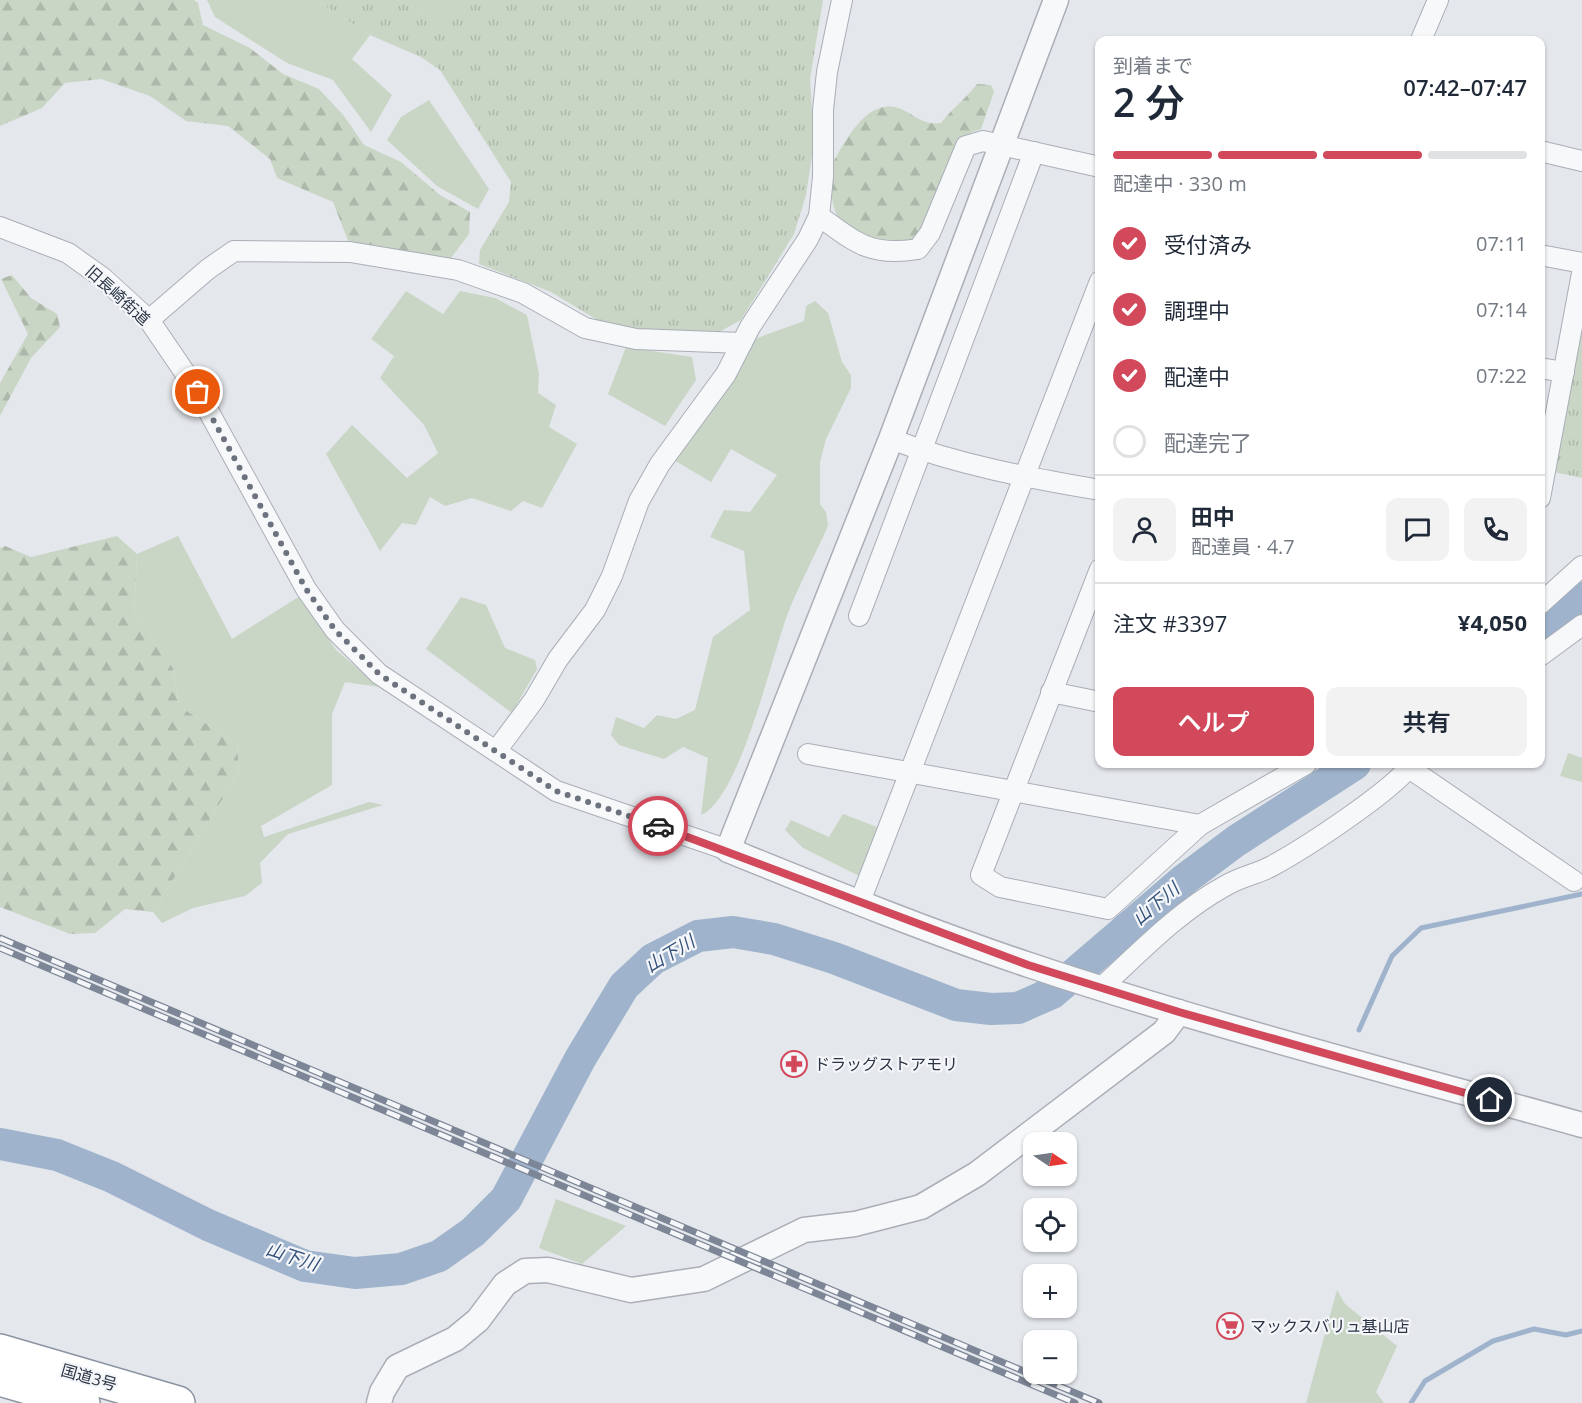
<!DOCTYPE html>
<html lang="ja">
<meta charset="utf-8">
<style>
body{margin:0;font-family:"Open Sans","Noto Sans JP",sans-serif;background:#f2f2f3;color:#1f2937;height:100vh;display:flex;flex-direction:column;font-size:22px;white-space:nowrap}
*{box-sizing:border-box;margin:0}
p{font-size:20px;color:#747a83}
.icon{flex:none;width:33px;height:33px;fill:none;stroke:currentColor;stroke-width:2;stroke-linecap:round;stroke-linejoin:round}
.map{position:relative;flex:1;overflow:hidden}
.panel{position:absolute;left:1095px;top:36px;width:450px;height:732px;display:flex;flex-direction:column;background:#fff;border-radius:12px;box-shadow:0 2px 4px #0004}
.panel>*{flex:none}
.needle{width:39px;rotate:103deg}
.tools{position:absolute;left:1023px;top:1132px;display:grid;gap:12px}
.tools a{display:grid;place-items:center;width:54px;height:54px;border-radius:12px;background:#fff;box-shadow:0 2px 4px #0004;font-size:30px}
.pin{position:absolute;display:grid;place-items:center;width:51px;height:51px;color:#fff;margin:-26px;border:3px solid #fff;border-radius:50%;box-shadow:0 2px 6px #0007}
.courier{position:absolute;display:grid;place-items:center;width:60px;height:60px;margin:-30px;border:4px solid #d1495b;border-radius:50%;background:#fff;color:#222;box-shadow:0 2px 8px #0007}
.head em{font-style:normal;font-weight:600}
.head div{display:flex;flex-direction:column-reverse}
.head{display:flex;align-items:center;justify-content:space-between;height:102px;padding:0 18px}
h1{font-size:39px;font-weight:600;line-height:45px}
.bar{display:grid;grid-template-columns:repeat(4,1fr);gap:9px 6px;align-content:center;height:72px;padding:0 18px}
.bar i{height:8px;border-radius:4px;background:#e0e1e3}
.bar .on{background:#d1495b}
.bar p{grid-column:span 4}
.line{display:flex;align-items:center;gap:15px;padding:0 18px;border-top:2px solid #e0e1e3}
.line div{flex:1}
.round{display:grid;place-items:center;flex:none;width:63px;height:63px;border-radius:12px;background:#f2f2f3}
ol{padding:0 18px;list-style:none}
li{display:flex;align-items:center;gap:18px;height:66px}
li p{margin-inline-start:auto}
li .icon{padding:6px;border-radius:50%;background:#d1495b;color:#fff;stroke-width:4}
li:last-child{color:#747a83}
li i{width:33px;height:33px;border:3px solid #e0e1e3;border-radius:50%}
.cta{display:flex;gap:12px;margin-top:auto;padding:12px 18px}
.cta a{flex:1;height:69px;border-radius:12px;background:#d1495b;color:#fff;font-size:24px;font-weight:600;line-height:69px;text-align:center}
.cta a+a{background:#f2f2f3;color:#1f2937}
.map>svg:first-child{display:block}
.green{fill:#c9d6c5}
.forest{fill:url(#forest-firs)}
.park{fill:url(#park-tufts)}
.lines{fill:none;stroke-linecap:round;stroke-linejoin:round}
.stream{stroke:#9fb4cc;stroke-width:5}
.river{stroke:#9fb4cc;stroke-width:32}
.minor-casing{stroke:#a9aeb7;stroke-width:22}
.tertiary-casing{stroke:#a9aeb7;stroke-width:27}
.trunk-casing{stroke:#8b94a3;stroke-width:36}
.minor{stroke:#f7f8fa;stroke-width:20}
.tertiary{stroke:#f7f8fa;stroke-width:24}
.trunk{stroke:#fff;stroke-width:33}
.rail-casing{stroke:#7d8696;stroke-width:7}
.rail{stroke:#f4f6f9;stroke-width:4.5;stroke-dasharray:14;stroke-linecap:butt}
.done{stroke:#6c737f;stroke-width:6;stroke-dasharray:0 10.8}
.route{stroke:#d1495b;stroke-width:8}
.labels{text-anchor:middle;stroke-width:4.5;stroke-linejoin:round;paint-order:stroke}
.street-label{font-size:16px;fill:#2b3445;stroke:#f4f6f9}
.poi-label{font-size:16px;fill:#2b3445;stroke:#f4f6f9;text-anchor:start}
.water-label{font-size:18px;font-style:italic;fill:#34527a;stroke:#f4f6f9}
</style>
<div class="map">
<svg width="1582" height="1403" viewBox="0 0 1582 1403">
<defs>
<pattern id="forest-firs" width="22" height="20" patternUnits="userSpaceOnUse" patternTransform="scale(1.5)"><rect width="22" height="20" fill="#c9d6c5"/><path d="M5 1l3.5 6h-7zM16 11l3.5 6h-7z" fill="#adb8ab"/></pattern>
<pattern id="park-tufts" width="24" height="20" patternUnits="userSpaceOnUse" patternTransform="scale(1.5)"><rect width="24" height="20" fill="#c9d6c5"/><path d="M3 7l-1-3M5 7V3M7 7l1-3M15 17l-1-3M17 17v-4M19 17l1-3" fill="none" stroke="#adb8ab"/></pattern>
</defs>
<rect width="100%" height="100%" fill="#e4e7ec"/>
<g class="green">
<path d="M 207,0 L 316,0 L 370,35 L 352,59 L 392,95 L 371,132 L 333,80 L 287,63 L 215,17 Z"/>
<path d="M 397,0 L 455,0 L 452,10 L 429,17 Z"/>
<path d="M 429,100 L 489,189 L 478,209 L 437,186 L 387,140 L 401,117 Z"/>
<path d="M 406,291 L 443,314 L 460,291 L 495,298 L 527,315 L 539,374 L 538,393 L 556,405 L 549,427 L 577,444 L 542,508 L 523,501 L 511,511 L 472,498 L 445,506 L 430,497 L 416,525 L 402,523 L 380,551 L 326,454 L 352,425 L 407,478 L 438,453 L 424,425 L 380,378 L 394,356 L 371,339 Z"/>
<path d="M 815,301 L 828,313 L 842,362 L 851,375 L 851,388 L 826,439 L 820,462 L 820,504 L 826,512 L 828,526 C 815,555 800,583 788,613 C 772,655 740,799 701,815 L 708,758 L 683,747 L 664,759 L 619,745 L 611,735 L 616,717 L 644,728 L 657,715 L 676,719 L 695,710 L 713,637 L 750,610 L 744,551 L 710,537 L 724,510 L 750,512 L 777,475 L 731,449 L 711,482 L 672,459 L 752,340 L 804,321 L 806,306 Z"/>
<path d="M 626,347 L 692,357 L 696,380 L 665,426 L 608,394 Z"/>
<path d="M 178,536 L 232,639 L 300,596 L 336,650 L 380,687 L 345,682 L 332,714 L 332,785 L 261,826 L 264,837 L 369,802 L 383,805 L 288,834 L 260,863 L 262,883 L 245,896 L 193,908 L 162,923 L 153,912 L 239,772 L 237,744 L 179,706 L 173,668 L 134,614 L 137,554 Z"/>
<path d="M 461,597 L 486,605 L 505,648 L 535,660 L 537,669 L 512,713 L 426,649 Z"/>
<path d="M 1568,753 L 1582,758 L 1582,782 L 1560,776 Z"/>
<path d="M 843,814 L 877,827 L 859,876 L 803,848 L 785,830 L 791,820 L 829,837 Z"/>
<path d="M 556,1199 L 626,1226 L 582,1264 L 539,1248 Z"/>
<path d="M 1337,1290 L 1345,1304 L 1397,1346 L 1376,1392 L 1384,1403 L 1306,1403 Z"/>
</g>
<g class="forest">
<path d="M 0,0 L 194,0 L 198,3 L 203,25 L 250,48 L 283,74 L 319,89 L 344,116 L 364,145 L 401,162 L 440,195 L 470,212 L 469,234 L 448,262 L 349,243 L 333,202 L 277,178 L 270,159 L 228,126 L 186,121 L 150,96 L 101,79 L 65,83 L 42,108 L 0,126 Z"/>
<path d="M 977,84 L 991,85 L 994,92 L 981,129 L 972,132 L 964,139 L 921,234 L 909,243 L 887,249 C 837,222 836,231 828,172 C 841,149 864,97 898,108 C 916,114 919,125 941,123 C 952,108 966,99 977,84 Z"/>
<path d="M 12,275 L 31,298 L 57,314 L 60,327 L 31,358 L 0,416 L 0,383 L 28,334 L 1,279 Z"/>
<path d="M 117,536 L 137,554 L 134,614 L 173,668 L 179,706 L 237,744 L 239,772 L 153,912 L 125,909 L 95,933 L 70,934 L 0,907 L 0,548 L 5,546 L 31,557 Z"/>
</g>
<g class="park">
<path d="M 316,0 L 397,0 L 429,17 L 451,10 L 455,0 L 823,0 L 810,79 L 814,143 L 806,195 L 794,234 L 741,320 L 719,332 L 637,330 L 599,321 L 551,292 L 479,264 L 480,250 L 509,202 L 511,182 L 440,70 L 421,57 L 370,35 Z"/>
<path d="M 1580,329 L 1582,330 L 1582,478 L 1554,472 Z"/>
</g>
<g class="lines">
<g class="stream">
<path d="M 1359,1030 L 1392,956 L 1421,928 L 1582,894"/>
<path d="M 1411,1403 L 1425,1381 L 1493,1341 L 1534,1329 L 1566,1335 L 1582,1331"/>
</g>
<g class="river">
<path d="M 1540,633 L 1582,598"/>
<path d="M 0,1144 L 57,1155 L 112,1177 L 208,1225 L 305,1266 L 355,1273 L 401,1269 L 439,1256 L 473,1232 L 506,1199 L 580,1059 L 624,986 L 653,959 L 698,936 L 733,932 L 774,939 L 834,958 L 956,1005 L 991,1009 L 1018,1008 L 1052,993 L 1185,879 L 1236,841 L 1355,764"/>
</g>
<defs>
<g id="minor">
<path d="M 1421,40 L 1438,0"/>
<path d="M 1540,151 L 1582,161"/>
<path d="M 819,216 C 856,243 871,257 918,249 L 930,233 L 966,146 L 983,141 L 1100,167"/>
<path d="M 0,227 L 68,253 L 103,278 L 149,320 L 198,392 L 306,589 L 335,630 L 379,674 L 556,791 L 728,850"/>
<path d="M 1540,255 L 1582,263"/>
<path d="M 149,320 L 208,269 L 234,251 L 350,252 L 458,270 L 523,293 L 585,328 L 636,339 L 742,343"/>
<path d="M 1540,368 L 1564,372"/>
<path d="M 891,439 C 958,465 1029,478 1100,490"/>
<path d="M 1540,498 L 1582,273"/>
<path d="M 1100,569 L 981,875 L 1000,887 L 1108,909 L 1200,825"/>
<path d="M 1540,604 L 1582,566"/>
<path d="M 859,616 L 1034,152"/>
<path d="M 1540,656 L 1582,625"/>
<path d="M 1051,692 L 1100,702"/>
<path d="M 496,751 L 534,700 L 558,659 L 595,610 L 612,576 L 639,501 L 660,464 L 726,374 L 750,327 L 808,239 L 819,216 L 823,177 L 823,110 L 827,72 L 842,0"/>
<path d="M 808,754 L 1200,825 L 1306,764"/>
<path d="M 1409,768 L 1574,881"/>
<path d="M 859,904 L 1100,281"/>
<path d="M 1102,987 C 1140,952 1179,911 1225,886 C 1240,877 1257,874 1272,866 C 1305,848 1391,792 1412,764"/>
</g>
<g id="tertiary">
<path d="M 1056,0 L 891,439 L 728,850 C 827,890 927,931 1029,965 C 1211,1026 1397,1073 1582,1125"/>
<path d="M 379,1403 L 382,1392 L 397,1367 L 455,1339 L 478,1320 L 505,1284 L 525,1271 L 548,1270 L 631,1290 L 704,1279 L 804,1230 L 855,1224 L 921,1207 L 977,1174 L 1164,1032 L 1179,1012"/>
</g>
<g id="trunk">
<path d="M 0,1351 L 178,1403"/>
<path d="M 0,1379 L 83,1403"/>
</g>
</defs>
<use href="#minor" class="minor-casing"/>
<use href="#tertiary" class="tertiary-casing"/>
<use href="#trunk" class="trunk-casing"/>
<use href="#minor" class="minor"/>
<use href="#tertiary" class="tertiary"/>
<use href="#trunk" class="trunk"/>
<defs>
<g id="rail">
<path d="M 0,938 L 1099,1403"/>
<path d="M 0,948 L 1075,1403"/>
</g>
</defs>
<use href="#rail" class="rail-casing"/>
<use href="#rail" class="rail"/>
</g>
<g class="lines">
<path class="done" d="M 198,392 L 306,589 L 335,630 L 379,674 L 556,791 L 658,826"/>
<path class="route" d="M 658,826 L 1028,965 L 1179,1012 L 1490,1100"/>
</g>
<defs>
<symbol id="pharmacy-ring" viewBox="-11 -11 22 22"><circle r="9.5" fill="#f4f6f9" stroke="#d1495b" stroke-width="1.5"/><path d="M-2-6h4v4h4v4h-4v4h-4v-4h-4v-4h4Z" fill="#d1495b"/></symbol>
<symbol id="supermarket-ring" viewBox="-11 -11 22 22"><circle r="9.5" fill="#f4f6f9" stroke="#d1495b" stroke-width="1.5"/><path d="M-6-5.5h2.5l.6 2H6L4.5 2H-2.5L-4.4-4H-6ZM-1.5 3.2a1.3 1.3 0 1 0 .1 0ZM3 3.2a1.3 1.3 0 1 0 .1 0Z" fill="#d1495b"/></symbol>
</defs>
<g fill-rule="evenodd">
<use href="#pharmacy-ring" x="779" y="1049" width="30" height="30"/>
<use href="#supermarket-ring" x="1215" y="1311" width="30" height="30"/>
</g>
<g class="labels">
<g class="street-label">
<text transform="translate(118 295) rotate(42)" y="6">旧長崎街道</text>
<text transform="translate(89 1377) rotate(16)" y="6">国道3号</text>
</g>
<g class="poi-label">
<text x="814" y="1070">ドラッグストアモリ</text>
<text x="1250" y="1332">マックスバリュ基山店</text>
</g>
<g class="water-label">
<text transform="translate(1156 904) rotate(-40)" y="6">山下川</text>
<text transform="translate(670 954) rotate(-31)" y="6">山下川</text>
<text transform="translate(292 1257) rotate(18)" y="6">山下川</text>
</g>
</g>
</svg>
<div class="tools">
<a><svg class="needle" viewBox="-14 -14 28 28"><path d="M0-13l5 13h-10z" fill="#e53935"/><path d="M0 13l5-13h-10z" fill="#747a83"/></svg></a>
<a><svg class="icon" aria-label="locate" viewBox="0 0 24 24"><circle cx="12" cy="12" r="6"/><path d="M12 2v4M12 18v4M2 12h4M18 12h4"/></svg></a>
<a>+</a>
<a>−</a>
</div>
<div class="pin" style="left:198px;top:392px;background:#ea580c"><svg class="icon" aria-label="bag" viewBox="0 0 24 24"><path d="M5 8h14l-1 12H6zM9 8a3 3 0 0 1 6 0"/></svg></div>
<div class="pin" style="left:1490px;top:1100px;background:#1f2937"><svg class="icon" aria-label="home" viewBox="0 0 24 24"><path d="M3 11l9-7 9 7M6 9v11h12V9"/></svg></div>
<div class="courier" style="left:658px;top:826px"><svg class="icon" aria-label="car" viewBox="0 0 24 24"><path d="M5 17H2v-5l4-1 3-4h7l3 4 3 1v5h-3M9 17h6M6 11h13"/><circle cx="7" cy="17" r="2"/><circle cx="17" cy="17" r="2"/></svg></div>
<section class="panel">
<div class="head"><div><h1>2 分</h1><p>到着まで</p></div><em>07:42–07:47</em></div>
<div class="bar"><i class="on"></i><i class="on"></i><i class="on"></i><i></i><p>配達中 · 330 m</p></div>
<ol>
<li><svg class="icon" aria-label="check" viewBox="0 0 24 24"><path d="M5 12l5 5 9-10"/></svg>受付済み<p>07:11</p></li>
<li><svg class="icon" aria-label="check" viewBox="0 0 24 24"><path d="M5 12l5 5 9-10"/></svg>調理中<p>07:14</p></li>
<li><svg class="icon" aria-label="check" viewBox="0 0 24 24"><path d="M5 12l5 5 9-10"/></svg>配達中<p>07:22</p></li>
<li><i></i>配達完了</li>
</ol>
<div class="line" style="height:108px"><a class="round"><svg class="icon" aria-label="person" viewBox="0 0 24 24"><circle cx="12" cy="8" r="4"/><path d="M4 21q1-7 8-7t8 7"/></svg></a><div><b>田中</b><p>配達員 · 4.7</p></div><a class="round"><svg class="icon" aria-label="chat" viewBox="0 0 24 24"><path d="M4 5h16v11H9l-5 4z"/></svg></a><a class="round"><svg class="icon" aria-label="phone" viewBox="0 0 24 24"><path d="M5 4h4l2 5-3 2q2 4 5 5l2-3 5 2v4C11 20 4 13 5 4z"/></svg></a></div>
<div class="line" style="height:78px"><div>注文 #3397</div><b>¥4,050</b></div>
<div class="cta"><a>ヘルプ</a><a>共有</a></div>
</section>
</div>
